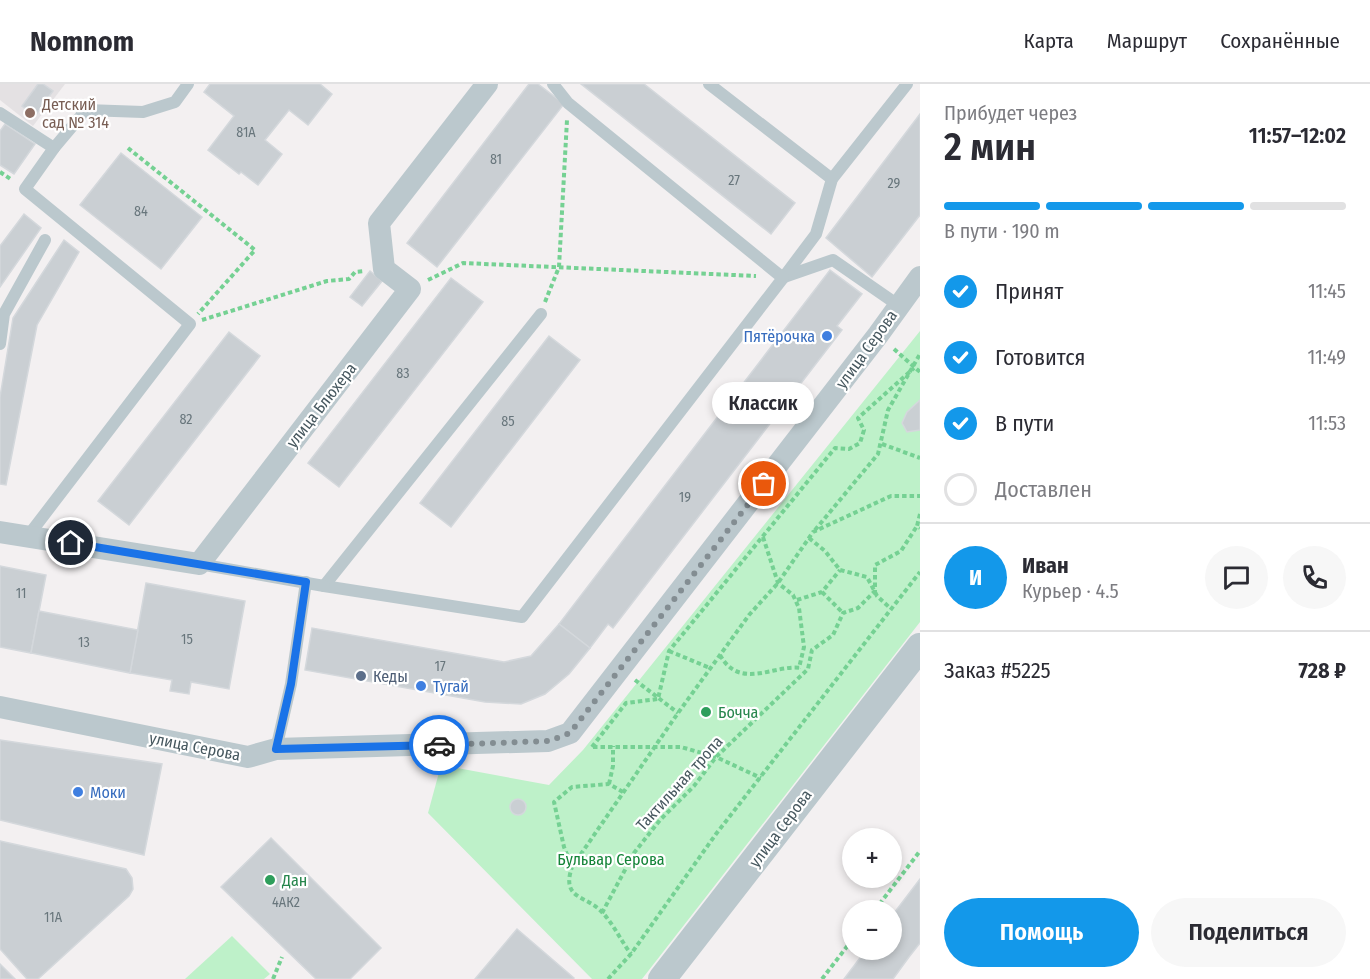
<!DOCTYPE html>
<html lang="ru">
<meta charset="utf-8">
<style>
body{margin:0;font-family:"Fira Sans Condensed",sans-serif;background:#f7f7f7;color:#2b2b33;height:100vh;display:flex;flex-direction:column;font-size:22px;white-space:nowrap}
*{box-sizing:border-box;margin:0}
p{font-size:20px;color:#7c7c81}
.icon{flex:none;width:33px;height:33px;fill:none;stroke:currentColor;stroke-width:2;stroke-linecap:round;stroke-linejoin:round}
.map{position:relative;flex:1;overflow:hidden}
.details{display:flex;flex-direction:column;background:#fff;width:450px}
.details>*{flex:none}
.fabs{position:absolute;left:842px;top:744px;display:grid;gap:12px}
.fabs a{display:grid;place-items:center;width:60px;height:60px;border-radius:50%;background:#fff;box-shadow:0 3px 9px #0003;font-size:30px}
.pin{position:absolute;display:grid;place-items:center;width:51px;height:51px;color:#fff;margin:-26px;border:3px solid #fff;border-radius:50%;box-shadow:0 2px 6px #0007}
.courier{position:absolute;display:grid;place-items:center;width:60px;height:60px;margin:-30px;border:4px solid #1a73e8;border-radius:50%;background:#fff;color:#222;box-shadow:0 2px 8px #0007}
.bubble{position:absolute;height:42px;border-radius:21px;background:#fff;box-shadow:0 3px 9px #0003;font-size:20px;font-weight:600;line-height:42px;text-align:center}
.overview em{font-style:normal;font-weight:600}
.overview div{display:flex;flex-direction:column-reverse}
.overview{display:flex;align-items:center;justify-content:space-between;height:102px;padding:0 24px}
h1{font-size:39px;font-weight:600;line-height:45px}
.bar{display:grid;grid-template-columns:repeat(4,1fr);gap:9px 6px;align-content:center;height:72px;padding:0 24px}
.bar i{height:8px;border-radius:4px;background:#e1e1e2}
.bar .selected{background:#1398ea}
.bar p{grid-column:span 4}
.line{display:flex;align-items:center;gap:15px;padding:0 24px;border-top:2px solid #e1e1e2}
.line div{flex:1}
.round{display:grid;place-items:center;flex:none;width:63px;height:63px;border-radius:32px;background:#f7f7f7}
ol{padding:0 24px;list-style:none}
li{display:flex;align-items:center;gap:18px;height:66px}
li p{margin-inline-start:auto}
li .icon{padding:6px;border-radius:50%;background:#1398ea;color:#fff;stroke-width:4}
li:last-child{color:#7c7c81}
li i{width:33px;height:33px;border:3px solid #e1e1e2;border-radius:50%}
.action{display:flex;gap:12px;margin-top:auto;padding:12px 24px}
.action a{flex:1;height:69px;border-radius:36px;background:#1398ea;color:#fff;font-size:24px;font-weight:600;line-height:69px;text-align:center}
.action a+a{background:#f7f7f7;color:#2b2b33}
header{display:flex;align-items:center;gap:36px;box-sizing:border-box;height:84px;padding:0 30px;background:#fff;border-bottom:2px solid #e1e1e2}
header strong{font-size:28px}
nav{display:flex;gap:33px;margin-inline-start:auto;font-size:21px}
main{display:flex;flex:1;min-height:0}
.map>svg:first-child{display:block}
.education{fill:#e4e1e3}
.green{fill:#bef1c9}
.building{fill:#cacfd3;stroke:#d4d8dc;stroke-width:1.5}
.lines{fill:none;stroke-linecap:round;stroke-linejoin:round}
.path{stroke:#75d193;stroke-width:4;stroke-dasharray:4.5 3;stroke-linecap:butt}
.service{stroke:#bbc8cd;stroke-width:12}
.minor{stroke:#bbc8cd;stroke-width:22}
.tertiary{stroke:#bbc8cd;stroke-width:28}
.done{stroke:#838d92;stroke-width:6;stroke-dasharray:0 10.8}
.route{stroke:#1a73e8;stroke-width:8}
.education-dot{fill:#8d6e63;stroke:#fff;stroke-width:2}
.shop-dot{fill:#3f7fe0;stroke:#fff;stroke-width:2}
.service-dot{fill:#5c6f8a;stroke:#fff;stroke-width:2}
.leisure-dot{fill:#2e9e5b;stroke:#fff;stroke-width:2}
.labels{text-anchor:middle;stroke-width:4.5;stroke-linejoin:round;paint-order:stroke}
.number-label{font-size:14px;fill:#68767c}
.education-label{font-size:16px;fill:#785e54;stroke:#fff;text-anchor:start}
.shop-label{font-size:16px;fill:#366cbe;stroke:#fff;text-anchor:start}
.street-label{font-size:16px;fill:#47585f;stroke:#fff}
.service-label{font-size:16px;fill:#4e5e75;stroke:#fff;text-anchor:start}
.leisure-label{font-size:16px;fill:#27864d;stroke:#fff;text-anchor:start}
.park-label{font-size:16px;fill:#148438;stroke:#fff}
</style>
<header>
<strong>Nomnom</strong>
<nav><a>Карта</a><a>Маршрут</a><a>Сохранённые</a></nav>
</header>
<main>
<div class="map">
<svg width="920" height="895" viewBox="0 0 920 895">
<rect width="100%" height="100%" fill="#f3f0f1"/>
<path class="education" d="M 0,0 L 65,0 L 33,42 L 0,16 Z"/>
<g class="green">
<path d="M 920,247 L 920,538 L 642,895 L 592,895 L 428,729 L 441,681 L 549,701 L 583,666 Z"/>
<path d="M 232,852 L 270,890 L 264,895 L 185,895 Z"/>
</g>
<g class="building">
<path d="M 38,0 L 43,0 L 53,7 L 35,32 L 22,22 Z"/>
<path d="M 210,0 L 320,0 L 332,10 L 308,41 L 289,26 L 265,56 L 282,70 L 258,101 L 241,88 L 239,90 L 208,66 L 234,32 L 204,8 Z"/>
<path d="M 529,0 L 538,0 L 564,20 L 437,183 L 407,159 Z"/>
<path d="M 581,0 L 644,0 L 795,119 L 771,150 Z"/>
<path d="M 920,30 L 920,131 L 872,193 L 826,154 Z"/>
<path d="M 5,40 L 35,60 L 14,90 L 0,81 L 0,47 Z"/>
<path d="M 121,69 L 202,133 L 161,185 L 80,121 Z"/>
<path d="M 24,130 L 41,144 L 0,203 L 0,162 Z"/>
<path d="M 64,156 L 79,168 L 37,241 L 6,401 L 0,400 L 0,313 L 13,234 Z"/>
<path d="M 830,186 L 862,210 L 837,242 L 842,246 L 613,544 L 608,540 L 590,564 L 559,540 Z"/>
<path d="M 370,187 L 382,197 L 362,222 L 350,213 Z"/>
<path d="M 451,194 L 483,218 L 339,403 L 308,379 Z"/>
<path d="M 229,248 L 260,272 L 129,441 L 98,417 Z"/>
<path d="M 549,252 L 580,276 L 451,443 L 420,419 Z"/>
<path d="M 920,316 L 920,346 L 907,348 L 902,339 L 907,328 Z"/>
<path d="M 0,482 L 46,491 L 31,569 L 0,563 Z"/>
<path d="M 146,499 L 245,517 L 229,605 L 191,598 L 189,610 L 170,607 L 172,596 L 130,589 Z"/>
<path d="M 39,527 L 138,546 L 130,589 L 31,569 Z"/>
<path d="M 559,540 L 590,564 L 569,590 L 545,610 L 521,620 L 485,618 L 305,586 L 312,544 L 504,578 L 531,572 Z"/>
<path d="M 0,656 L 162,680 L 144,771 L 0,736 Z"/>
<circle cx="518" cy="723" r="8"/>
<path d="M 271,754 L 381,864 L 350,895 L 316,895 L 221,803 Z"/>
<path d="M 0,757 L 126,785 L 132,794 L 133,805 L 129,812 L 38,895 L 27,895 L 0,865 Z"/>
<path d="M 920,795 L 920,859 L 909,873 L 893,895 L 844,895 L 866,866 L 891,866 L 891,833 Z"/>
<path d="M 517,845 L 574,894 L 573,895 L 475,895 Z"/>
<path d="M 0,880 L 15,895 L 0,895 Z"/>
</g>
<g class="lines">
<g class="path">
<path d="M 128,64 L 255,166 L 198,230"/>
<path d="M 0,88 L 12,96"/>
<path d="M 428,196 L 463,179 L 756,192"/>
<path d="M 545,218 L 559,183 L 567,36"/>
<path d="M 202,236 L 327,197 L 349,195 L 355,188 L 365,187"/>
<path d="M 894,265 L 920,288"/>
<path d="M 882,360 L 920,374"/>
<path d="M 920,430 L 917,442 L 920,444"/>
<path d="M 815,446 L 878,370 L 888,326 L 920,270"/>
<path d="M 763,453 L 778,499 L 793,511 L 799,524 L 804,563 L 799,584"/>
<path d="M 809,454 L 825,467 L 840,486 L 867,493 L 877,512 L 890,524"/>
<path d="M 822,508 L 843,529"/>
<path d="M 797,516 L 822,508 L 840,486"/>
<path d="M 669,567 L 710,584"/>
<path d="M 720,571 C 740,607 774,580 801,584"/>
<path d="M 635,596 L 678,629"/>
<path d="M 592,663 L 626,619 L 658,615 L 669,567 L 835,364 L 849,365 L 860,359 L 864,346 L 858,334 L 914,284"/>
<path d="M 593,663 L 681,663 L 716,673 L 761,694"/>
<path d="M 609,700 L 613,682 L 613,662"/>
<path d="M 623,708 L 609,700 L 572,703 L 554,718 L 564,763 L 572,783 C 561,815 585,811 601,827 C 613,839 621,857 631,870"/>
<path d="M 572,783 L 678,629 L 749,531 L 778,499 L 813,448 L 891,412 L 920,412"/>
<path d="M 875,826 L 920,767"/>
<path d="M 602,829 L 634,769 L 660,736 L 694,702 L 716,673 L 808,585 L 812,566 L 833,551 L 843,529 L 858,524 L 875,507 L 875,481 L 901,467 L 917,442"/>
<path d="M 273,895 L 282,873"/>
<path d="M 608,895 L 631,870 L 716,750 L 920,488"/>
<path d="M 822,895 L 852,856"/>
</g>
<g class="service">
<path d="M 709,0 L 832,95"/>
<path d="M 0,29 L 54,64 L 25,105 L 190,240 L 28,452"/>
<path d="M 54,64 L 86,26 L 143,28 L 175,18 L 188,0"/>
<path d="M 784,193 L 833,176 L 898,221"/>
<path d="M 783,194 L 816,150 L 832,95 L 907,0"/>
<path d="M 541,230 L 324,502 L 522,533 L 783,194 L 568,19 L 553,0"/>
<path d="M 0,260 L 4,230 L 45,156"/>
<path d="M 199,480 L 324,502"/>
<path d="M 276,665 L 291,600 L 306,498"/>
</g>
<g class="minor">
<path d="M 0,448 L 199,480 L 410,205 L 384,185 L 379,139 L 487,0"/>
<path d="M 0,623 L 248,673 L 276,665 L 548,657 L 570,649 L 878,251 L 920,193"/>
</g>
<path class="tertiary" d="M 662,895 L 920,563"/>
</g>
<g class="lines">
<path class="done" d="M 439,661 L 549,657 L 570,649 L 764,400"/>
<path class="route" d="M 71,459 L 306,498 L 291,600 L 276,665 L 439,661"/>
</g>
<circle class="education-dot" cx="30" cy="29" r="6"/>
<g class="shop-dot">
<circle cx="827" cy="252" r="6"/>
<circle cx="421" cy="602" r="6"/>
<circle cx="78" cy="708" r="6"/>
</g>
<circle class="service-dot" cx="361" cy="592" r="6"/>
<g class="leisure-dot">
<circle cx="706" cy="628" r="6"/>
<circle cx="270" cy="796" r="6"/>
</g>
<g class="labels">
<g class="number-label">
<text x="246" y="53">81А</text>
<text x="496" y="80">81</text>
<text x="734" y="101">27</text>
<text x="894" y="104">29</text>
<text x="141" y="132">84</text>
<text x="403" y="294">83</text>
<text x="186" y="340">82</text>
<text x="508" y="342">85</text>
<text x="685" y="418">19</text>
<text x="21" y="514">11</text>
<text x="187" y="560">15</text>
<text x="84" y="563">13</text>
<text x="440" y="587">17</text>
<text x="286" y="823">4АК2</text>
<text x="53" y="838">11А</text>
</g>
<g class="education-label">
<text x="42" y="26">Детский<tspan x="42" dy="18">сад № 314</tspan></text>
</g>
<g class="shop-label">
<text x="815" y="258" text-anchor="end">Пятёрочка</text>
<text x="433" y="608">Тугай</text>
<text x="90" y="714">Моки</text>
</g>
<g class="street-label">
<text transform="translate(866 265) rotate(-54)" y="6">улица Серова</text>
<text transform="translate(321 321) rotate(-52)" y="6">улица Блюхера</text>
<text transform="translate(195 662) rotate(11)" y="6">улица Серова</text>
<text transform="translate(679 699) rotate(-48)" y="6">Тактильная тропа</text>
<text transform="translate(780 744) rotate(-53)" y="6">улица Серова</text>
</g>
<g class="service-label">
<text x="373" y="598">Кеды</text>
</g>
<g class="leisure-label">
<text x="718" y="634">Бочча</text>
<text x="282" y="802">Дан</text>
</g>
<g class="park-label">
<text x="611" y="781">Бульвар Серова</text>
</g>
</g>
</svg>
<div class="fabs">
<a>+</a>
<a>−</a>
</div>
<div class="pin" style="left:764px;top:400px;background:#ea580c"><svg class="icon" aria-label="bag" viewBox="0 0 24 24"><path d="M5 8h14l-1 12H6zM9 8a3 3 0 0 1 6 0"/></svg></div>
<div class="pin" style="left:71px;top:459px;background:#1f2937"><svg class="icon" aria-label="home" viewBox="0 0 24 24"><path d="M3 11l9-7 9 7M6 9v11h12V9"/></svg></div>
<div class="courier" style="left:439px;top:661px"><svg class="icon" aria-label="car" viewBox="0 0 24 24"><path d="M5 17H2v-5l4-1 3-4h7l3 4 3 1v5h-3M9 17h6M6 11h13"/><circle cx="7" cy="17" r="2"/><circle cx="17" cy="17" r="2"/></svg></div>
<div class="bubble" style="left:712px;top:298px;width:102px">Классик</div>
</div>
<section class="details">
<div class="overview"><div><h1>2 мин</h1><p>Прибудет через</p></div><em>11:57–12:02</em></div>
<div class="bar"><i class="selected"></i><i class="selected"></i><i class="selected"></i><i></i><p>В пути · 190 m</p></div>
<ol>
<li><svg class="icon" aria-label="check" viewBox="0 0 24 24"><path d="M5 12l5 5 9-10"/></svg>Принят<p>11:45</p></li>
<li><svg class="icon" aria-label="check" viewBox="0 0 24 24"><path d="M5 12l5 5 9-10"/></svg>Готовится<p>11:49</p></li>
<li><svg class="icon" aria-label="check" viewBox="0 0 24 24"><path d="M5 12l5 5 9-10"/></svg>В пути<p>11:53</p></li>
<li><i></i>Доставлен</li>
</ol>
<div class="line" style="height:108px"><b class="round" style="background:#1398ea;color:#fff">И</b><div><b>Иван</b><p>Курьер · 4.5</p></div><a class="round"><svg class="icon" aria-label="chat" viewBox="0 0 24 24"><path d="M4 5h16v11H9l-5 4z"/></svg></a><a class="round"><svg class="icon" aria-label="phone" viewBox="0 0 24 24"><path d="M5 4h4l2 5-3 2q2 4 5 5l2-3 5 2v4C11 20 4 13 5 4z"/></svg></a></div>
<div class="line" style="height:78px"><div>Заказ #5225</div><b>728 ₽</b></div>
<div class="action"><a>Помощь</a><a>Поделиться</a></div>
</section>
</main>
